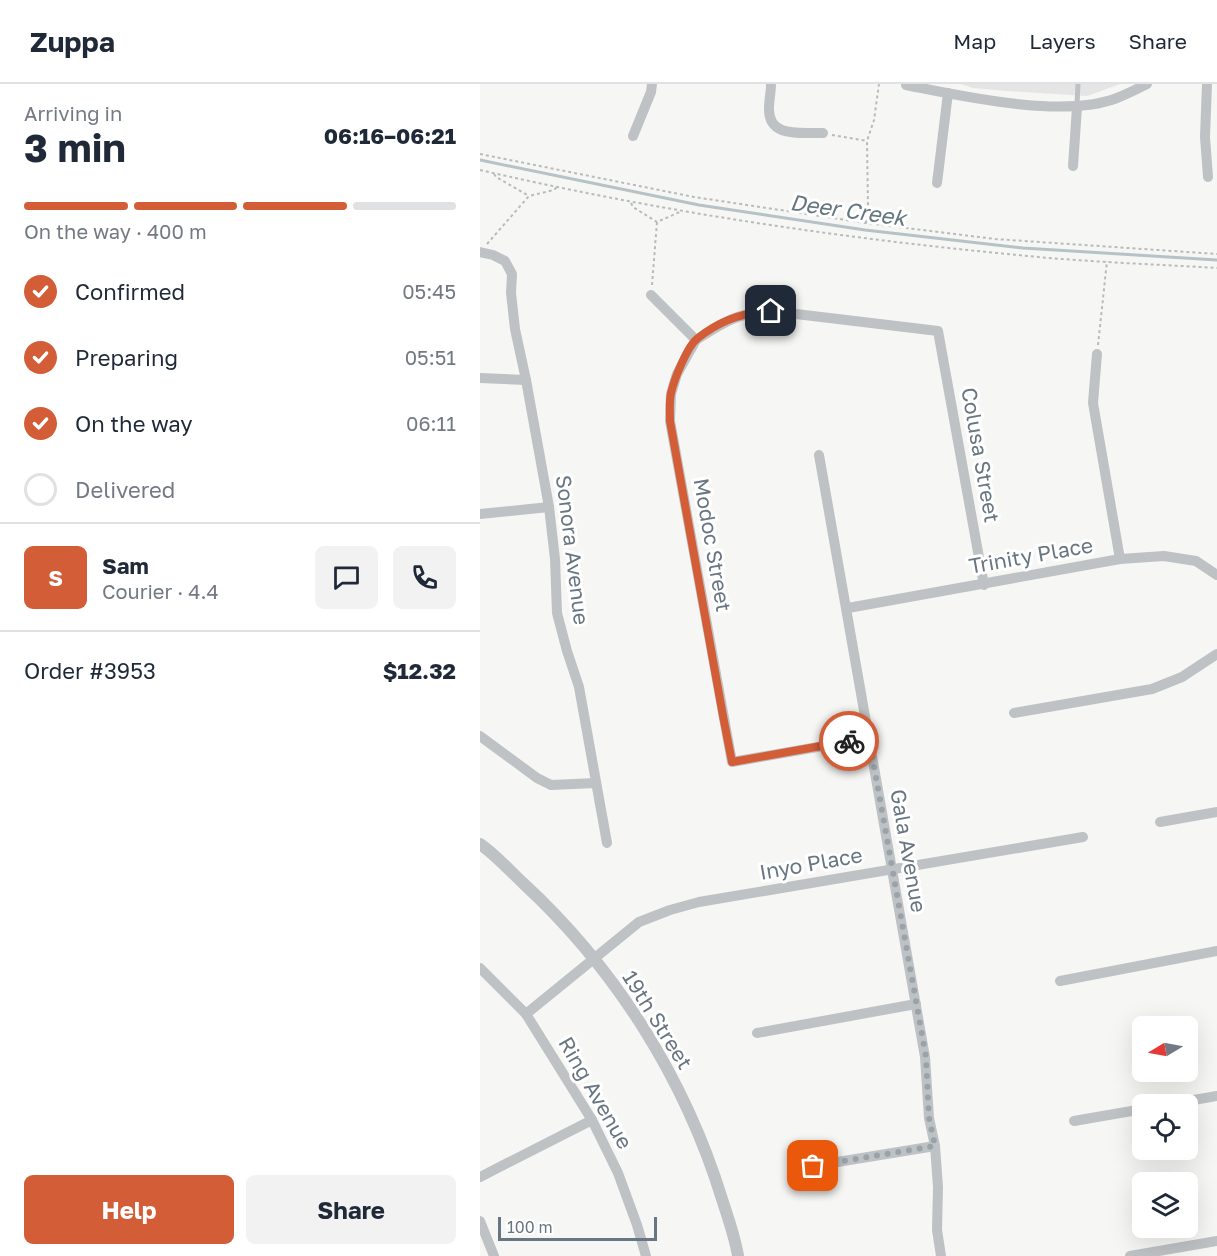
<!DOCTYPE html>
<meta charset="utf-8">
<style>
body{margin:0;font-family:"Golos Text",sans-serif;background:#f2f2f3;color:#1f2937;height:100vh;display:flex;flex-direction:column;font-size:22px;white-space:nowrap}
*{box-sizing:border-box;margin:0}
p{font-size:20px;color:#747a83}
.icon{flex:none;width:33px;height:33px;fill:none;stroke:currentColor;stroke-width:2;stroke-linecap:round;stroke-linejoin:round}
.map{position:relative;flex:1;overflow:hidden}
.drawer{display:flex;flex-direction:column;background:#fff;width:480px}
.drawer>*{flex:none}
.needle{width:39px;rotate:260deg}
.fabs{position:absolute;left:652px;top:932px;display:grid;gap:12px}
.fabs a{display:grid;place-items:center;width:66px;height:66px;border-radius:9px;background:#fff;box-shadow:0 6px 24px #0002;font-size:30px}
.scale{position:absolute;left:18px;bottom:15px;width:159px;box-sizing:border-box;padding-left:6px;border:3px solid #687682;border-top:0;font-size:16px;line-height:21px;white-space:nowrap;color:#687682;-webkit-text-stroke:4px #fff;paint-order:stroke}
.pin{position:absolute;display:grid;place-items:center;width:51px;height:51px;color:#fff;margin:-26px;border-radius:12px;box-shadow:0 3px 9px #0006}
.courier{position:absolute;display:grid;place-items:center;width:60px;height:60px;margin:-30px;border:4px solid #d35d37;border-radius:50%;background:#fff;color:#222;box-shadow:0 2px 8px #0007}
.overview em{font-style:normal;font-weight:700}
.overview div{display:flex;flex-direction:column-reverse}
.overview{display:flex;align-items:center;justify-content:space-between;height:102px;padding:0 24px}
h1{font-size:39px;font-weight:700;line-height:45px}
.bar{display:grid;grid-template-columns:repeat(4,1fr);gap:9px 6px;align-content:center;height:72px;padding:0 24px}
.bar i{height:8px;border-radius:4px;background:#e0e1e3}
.bar .selected{background:#d35d37}
.bar p{grid-column:span 4}
.line{display:flex;align-items:center;gap:15px;padding:0 24px;border-top:2px solid #e0e1e3}
.line div{flex:1}
.round{display:grid;place-items:center;flex:none;width:63px;height:63px;border-radius:9px;background:#f2f2f3}
ol{padding:0 24px;list-style:none}
li{display:flex;align-items:center;gap:18px;height:66px}
li p{margin-inline-start:auto}
li .icon{padding:6px;border-radius:50%;background:#d35d37;color:#fff;stroke-width:4}
li:last-child{color:#747a83}
li i{width:33px;height:33px;border:3px solid #e0e1e3;border-radius:50%}
.button{display:flex;gap:12px;margin-top:auto;padding:12px 24px}
.button a{flex:1;height:69px;border-radius:9px;background:#d35d37;color:#fff;font-size:24px;font-weight:700;line-height:69px;text-align:center}
.button a+a{background:#f2f2f3;color:#1f2937}
header{display:flex;align-items:center;gap:36px;box-sizing:border-box;height:84px;padding:0 30px;background:#fff;border-bottom:2px solid #e0e1e3}
header strong{font-size:28px}
nav{display:flex;gap:33px;margin-inline-start:auto;font-size:21px}
main{display:flex;flex:1;min-height:0}
.map>svg:first-child{display:block}
.built{fill:#e4e5e4}
.lines{fill:none;stroke-linecap:round;stroke-linejoin:round}
.stream{stroke:#b7c2c6;stroke-width:3}
.path{stroke:#b8bbbd;stroke-width:2;stroke-dasharray:3 3;stroke-linecap:butt}
.service{stroke:#bec2c5;stroke-width:5}
.minor{stroke:#bec2c5;stroke-width:10}
.tertiary{stroke:#bec2c5;stroke-width:12}
.done{stroke:#9aa3aa;stroke-width:6;stroke-dasharray:0 10.8}
.route{stroke:#d35d37;stroke-width:8}
.labels{text-anchor:middle;stroke-width:6;stroke-linejoin:round;paint-order:stroke}
.street-label{font-size:21px;fill:#687682;stroke:#fff}
.water-label{font-size:22px;font-style:italic;fill:#64777e;stroke:#fff}
</style>
<header>
<strong>Zuppa</strong>
<nav><a>Map</a><a>Layers</a><a>Share</a></nav>
</header>
<main>
<section class="drawer">
<div class="overview"><div><h1>3 min</h1><p>Arriving in</p></div><em>06:16–06:21</em></div>
<div class="bar"><i class="selected"></i><i class="selected"></i><i class="selected"></i><i></i><p>On the way · 400 m</p></div>
<ol>
<li><svg class="icon" aria-label="check" viewBox="0 0 24 24"><path d="M5 12l5 5 9-10"/></svg>Confirmed<p>05:45</p></li>
<li><svg class="icon" aria-label="check" viewBox="0 0 24 24"><path d="M5 12l5 5 9-10"/></svg>Preparing<p>05:51</p></li>
<li><svg class="icon" aria-label="check" viewBox="0 0 24 24"><path d="M5 12l5 5 9-10"/></svg>On the way<p>06:11</p></li>
<li><i></i>Delivered</li>
</ol>
<div class="line" style="height:108px"><b class="round" style="background:#d35d37;color:#fff">S</b><div><b>Sam</b><p>Courier · 4.4</p></div><a class="round"><svg class="icon" aria-label="chat" viewBox="0 0 24 24"><path d="M4 5h16v11H9l-5 4z"/></svg></a><a class="round"><svg class="icon" aria-label="phone" viewBox="0 0 24 24"><path d="M5 4h4l2 5-3 2q2 4 5 5l2-3 5 2v4C11 20 4 13 5 4z"/></svg></a></div>
<div class="line" style="height:78px"><div>Order #3953</div><b>$12.32</b></div>
<div class="button"><a>Help</a><a>Share</a></div>
</section>
<div class="map">
<svg width="737" height="1172" viewBox="0 0 737 1172">
<rect width="100%" height="100%" fill="#f6f6f4"/>
<path class="built" d="M 481,0 L 640,0 L 607,12 L 526,7 L 493,4 Z"/>
<g class="lines">
<path class="stream" d="M 0,76 L 219,121 L 385,146 L 543,164 L 737,176"/>
<g class="path">
<path d="M 352,51 L 387,57"/>
<path d="M 0,70 L 214,113 L 386,139 L 515,155 L 737,170"/>
<path d="M 0,86 C 177,127 357,154 538,171 C 604,178 671,180 737,184"/>
<path d="M 14,90 L 16,93 L 49,112"/>
<path d="M 151,119 L 153,123 L 177,138 L 202,127"/>
<path d="M 386,139 L 388,124 L 387,57 L 394,36 L 399,0"/>
<path d="M 7,160 L 49,112 L 74,106 L 77,103"/>
<path d="M 172,201 L 177,138"/>
<path d="M 618,261 L 627,177"/>
</g>
<path class="service" d="M 597,21 L 598,0"/>
<g class="minor">
<path d="M 291,0 C 291,8 289,16 289,24 C 288,55 322,48 343,49"/>
<path d="M 727,0 L 725,53 L 728,93"/>
<path d="M 426,1 C 482,12 583,35 637,14 C 647,10 657,5 667,0"/>
<path d="M 153,52 L 171,8 L 172,0"/>
<path d="M 593,82 L 597,23"/>
<path d="M 457,99 L 468,9"/>
<path d="M 0,168 L 13,171 L 25,177 L 32,190 L 31,209 L 35,245 L 46,296 L 69,423 L 75,475 L 77,529 L 87,567 L 99,603 L 127,759"/>
<path d="M 171,211 L 216,256"/>
<path d="M 216,256 L 197,290 L 191,310 L 190,337 L 252,678 L 389,654"/>
<path d="M 216,256 C 244,238 257,229 291,227 L 458,247 L 504,501"/>
<path d="M 617,270 L 613,319 L 640,475"/>
<path d="M 0,294 L 46,296"/>
<path d="M 339,371 L 445,973 L 449,1034 L 455,1062 L 458,1103 L 457,1146 L 461,1172"/>
<path d="M 0,430 L 69,423"/>
<path d="M 368,524 L 640,475 L 684,472 L 716,477 L 737,491"/>
<path d="M 534,629 L 672,605 L 702,593 L 737,570"/>
<path d="M 0,652 L 57,694 L 71,701 L 116,699"/>
<path d="M 680,738 L 737,728"/>
<path d="M 0,884 L 46,930 L 112,1036 L 138,1089 L 157,1141 L 166,1172"/>
<path d="M 580,897 L 737,867"/>
<path d="M 46,930 L 159,838 L 190,826 L 219,818 L 603,753"/>
<path d="M 277,949 L 436,920"/>
<path d="M 691,1020 L 737,1012"/>
<path d="M 594,1037 L 663,1025"/>
<path d="M 333,1082 L 455,1062"/>
<path d="M 0,1093 L 112,1036"/>
<path d="M 0,1137 L 14,1172"/>
<path d="M 650,1172 L 737,1157"/>
</g>
<path class="tertiary" d="M 0,760 C 16,771 30,787 44,800 C 136,885 205,995 242,1115 C 248,1134 255,1153 258,1172"/>
</g>
<g class="lines">
<path class="done" d="M 333,1082 L 455,1062 L 449,1034 L 446,973 L 389,654 L 369,657"/>
<path class="route" d="M 291,227 C 264,228 239,237 218,254 C 207,262 194,296 191,309 C 189,318 190,328 190,337 L 243,632 L 252,678 L 369,657"/>
</g>
<g class="labels">
<g class="street-label">
<text transform="translate(500 371) rotate(80)" y="7">Colusa Street</text>
<text transform="translate(232 461) rotate(80)" y="7">Modoc Street</text>
<text transform="translate(92 466) rotate(83)" y="7">Sonora Avenue</text>
<text transform="translate(551 472) rotate(-10)" y="7">Trinity Place</text>
<text transform="translate(428 767) rotate(80)" y="7">Gala Avenue</text>
<text transform="translate(331 780) rotate(-10)" y="7">Inyo Place</text>
<text transform="translate(177 936) rotate(58)" y="7">19th Street</text>
<text transform="translate(115 1009) rotate(60)" y="7">Ring Avenue</text>
</g>
<g class="water-label">
<text transform="translate(368 126) rotate(8)" y="8">Deer Creek</text>
</g>
</g>
</svg>
<div class="fabs">
<a><svg class="needle" viewBox="-14 -14 28 28"><path d="M0-13l5 13h-10z" fill="#e53935"/><path d="M0 13l5-13h-10z" fill="#747a83"/></svg></a>
<a><svg class="icon" aria-label="locate" viewBox="0 0 24 24"><circle cx="12" cy="12" r="6"/><path d="M12 2v4M12 18v4M2 12h4M18 12h4"/></svg></a>
<a><svg class="icon" aria-label="layers" viewBox="0 0 24 24"><path d="M12 4l9 5-9 5-9-5zM3 14l9 5 9-5"/></svg></a>
</div>
<div class="scale">100 m</div>
<div class="pin" style="left:333px;top:1082px;background:#ea580c"><svg class="icon" aria-label="bag" viewBox="0 0 24 24"><path d="M5 8h14l-1 12H6zM9 8a3 3 0 0 1 6 0"/></svg></div>
<div class="pin" style="left:291px;top:227px;background:#1f2937"><svg class="icon" aria-label="home" viewBox="0 0 24 24"><path d="M3 11l9-7 9 7M6 9v11h12V9"/></svg></div>
<div class="courier" style="left:369px;top:657px"><svg class="icon" aria-label="bike" viewBox="0 0 24 24"><circle cx="6" cy="16" r="4"/><circle cx="18" cy="16" r="4"/><path d="M6 16l4-8h5l3 8M10 8l3 8H6M13 5h3"/></svg></div>
</div>
</main>
